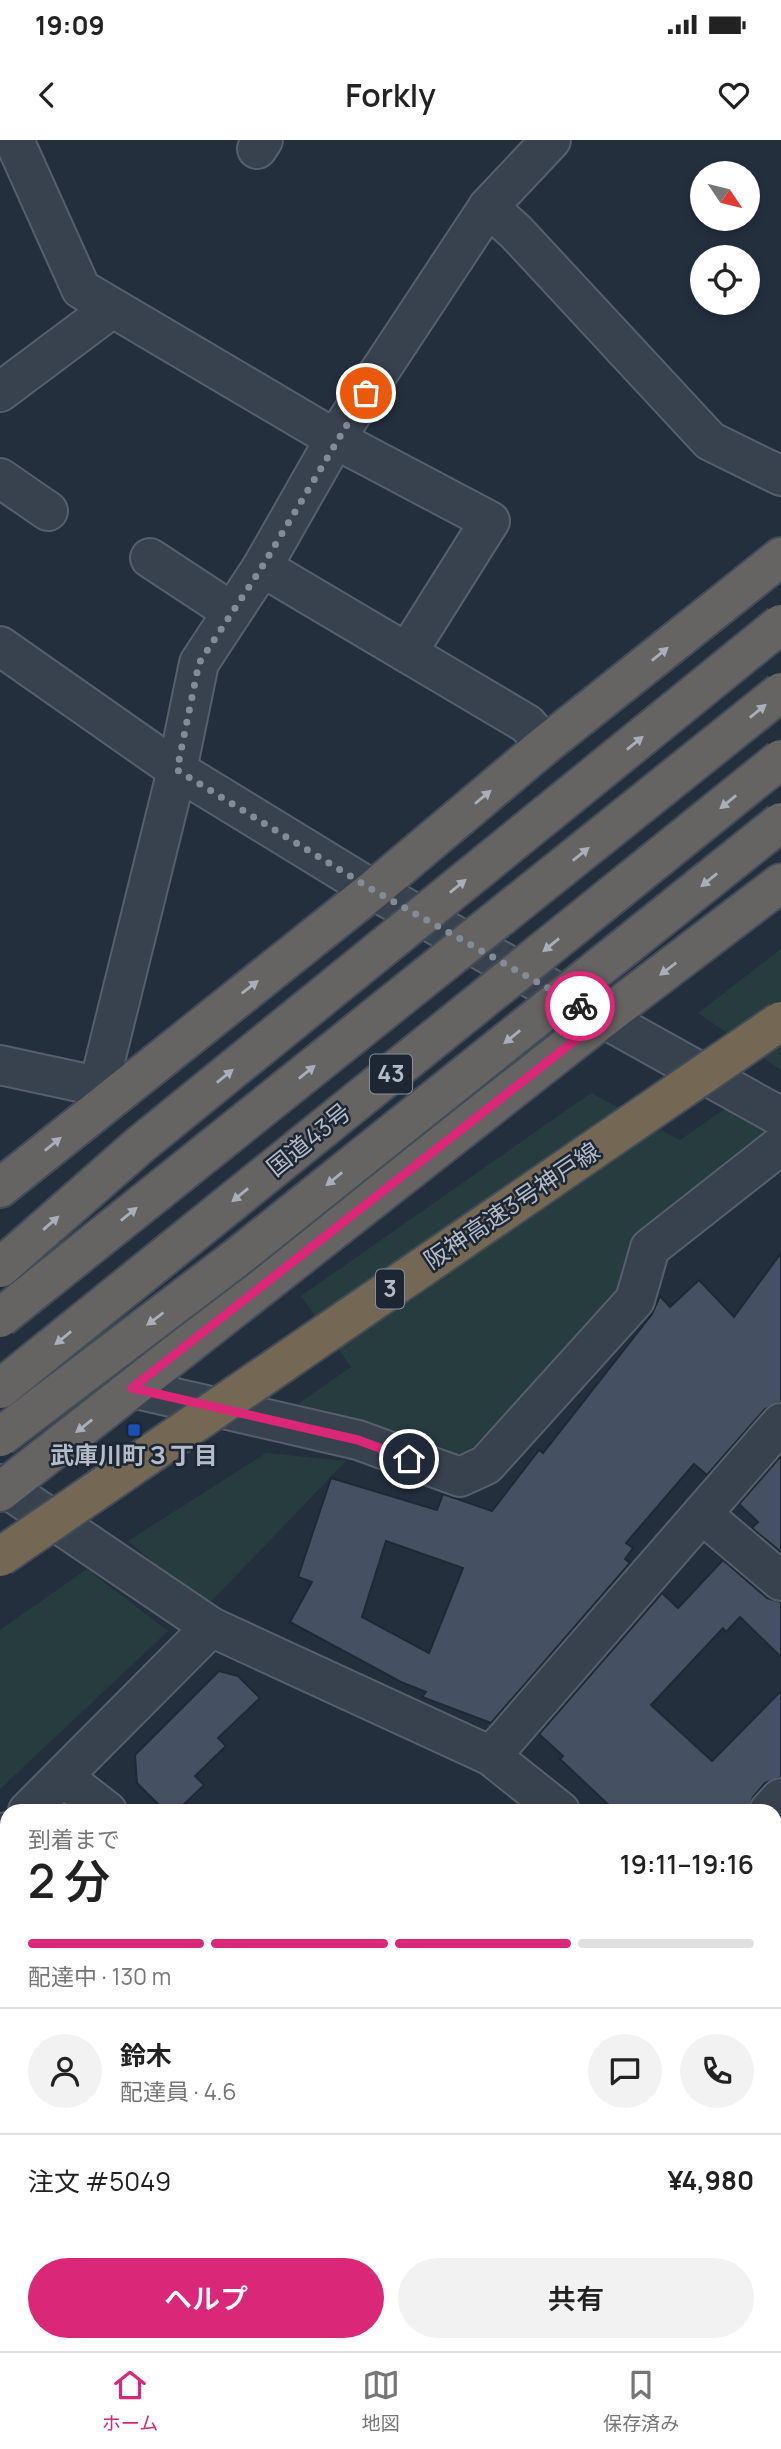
<!DOCTYPE html>
<html lang="ja">
<meta charset="utf-8">
<style>
body{margin:0;font-family:Manrope,"Noto Sans JP",sans-serif;background:#f2f2f2;color:#222;height:100vh;display:flex;flex-direction:column;font-size:26px;white-space:nowrap}
*{box-sizing:border-box;margin:0}
p{font-size:23px;color:#767676}
.icon{flex:none;width:38px;height:38px;fill:none;stroke:currentColor;stroke-width:2;stroke-linecap:round;stroke-linejoin:round}
.map{position:relative;flex:1;overflow:hidden}
.panel{position:absolute;left:0px;top:1664px;width:782px;height:548px;display:flex;flex-direction:column;background:#fff;border-radius:21px 21px 0 0;box-shadow:0 4px 10px #0003}
.panel>*{flex:none}
.needle{width:46px;rotate:125deg}
.buttons{position:absolute;left:690px;top:21px;display:grid;gap:14px}
.buttons a{display:grid;place-items:center;width:70px;height:70px;border-radius:50%;background:#fff;box-shadow:0 4px 10px #0003;font-size:35px}
.pin{position:absolute;display:grid;place-items:center;width:60px;height:60px;color:#fff;margin:-30px;border:4px solid #fff;border-radius:50%;box-shadow:0 2px 7px #0007}
.courier{position:absolute;display:grid;place-items:center;width:70px;height:70px;margin:-35px;border:5px solid #db2777;border-radius:50%;background:#fff;color:#222;box-shadow:0 2px 9px #0007}
.headline em{font-style:normal;font-weight:600}
.headline div{display:flex;flex-direction:column-reverse}
.headline{display:flex;align-items:center;justify-content:space-between;height:119px;padding:0 28px}
h1{font-size:46px;font-weight:600;line-height:52px}
.bar{display:grid;grid-template-columns:repeat(4,1fr);gap:10px 7px;align-content:center;height:84px;padding:0 28px}
.bar i{height:9px;border-radius:5px;background:#e0e0e0}
.bar .active{background:#db2777}
.bar p{grid-column:span 4}
.line{display:flex;align-items:center;gap:18px;padding:0 28px;border-top:2px solid #e0e0e0}
.line div{flex:1}
.round{display:grid;place-items:center;flex:none;width:74px;height:74px;border-radius:37px;background:#f2f2f2}
.cta{display:flex;gap:14px;margin-top:auto;padding:14px 28px}
.cta a{flex:1;height:80px;border-radius:42px;background:#db2777;color:#fff;font-size:28px;font-weight:600;line-height:80px;text-align:center}
.cta a+a{background:#f2f2f2;color:#222}
.status{display:flex;justify-content:space-between;align-items:center;height:49px;padding:0 35px;background:#fff;direction:ltr}
.status svg{height:19px;fill:currentColor}
header{display:flex;justify-content:space-between;align-items:center;height:91px;padding:0 28px;background:#fff;font-size:32px;font-weight:600}
.menu{display:flex;justify-content:space-around;align-items:center;height:98px;border-top:2px solid #e0e0e0;background:#fff;font-size:19px;color:#767676}
.menu a{display:grid;justify-items:center;gap:4px}
.menu .active{color:#db2777}
.map>svg:first-child{display:block}
.green{fill:#263c3f}
.building{fill:#455162;stroke:#1f2835;stroke-width:2;fill-rule:evenodd}
.lines{fill:none;stroke-linecap:round;stroke-linejoin:round}
.minor-casing{stroke:#565f6c;stroke-width:42}
.trunk-casing{stroke:#434c59;stroke-width:42}
.minor{stroke:#38414e;stroke-width:38}
.trunk{stroke:#656462;stroke-width:38}
.trunk-bridge-casing{stroke:#434c59;stroke-width:42;stroke-linecap:butt}
.motorway-bridge-casing{stroke:#434c59;stroke-width:42;stroke-linecap:butt}
.trunk-bridge{stroke:#656462;stroke-width:38}
.motorway-bridge{stroke:#746855;stroke-width:38}
.oneway{fill:#a8afba}
.done{stroke:#828b98;stroke-width:7;stroke-dasharray:0 12.6}
.route{stroke:#db2777;stroke-width:9}
.transit-dot{fill:#1a4fb4;stroke:#1d2633;stroke-width:2.5}
.labels{text-anchor:middle;stroke-width:5;stroke-linejoin:round;paint-order:stroke}
.shield{fill:#1d2633;stroke:#878f9c;stroke-width:2}
.shield-label{font-size:23px;font-weight:bold;fill:#b4bcc9}
.street-label{font-size:24px;fill:#b4bcc9;stroke:#1d2633}
.poi-label{font-size:24px;font-weight:bold;fill:#b4bcc9;stroke:#1d2633}
</style>
<div class="status"><b>19:09</b><svg viewBox="0 0 49 12"><path d="M0 12V9h3v3zM5 12V6h3v6zM10 12V3h3v9zM15 12V0h3v12zM26 1h20v11H26zM47 4h2v5h-2z"/></svg></div>
<header><svg class="icon" aria-label="back" viewBox="0 0 24 24"><path d="M15 5l-7 7 7 7"/></svg>Forkly<svg class="icon" aria-label="heart" viewBox="0 0 24 24"><path d="M12 20l-8-8c-3-5 5-10 8-4 3-6 11-1 8 4z"/></svg></header>
<div class="map">
<svg width="781" height="2211" viewBox="0 0 781 2211">
<rect width="100%" height="100%" fill="#242f3e"/>
<g class="green">
<path d="M 781,809 L 781,930 L 698,873 Z"/>
<path d="M 591,953 L 680,1000 L 732,964 L 766,992 L 626,1150 L 456,1324 L 298,1264 L 351,1227 L 301,1156 Z"/>
<path d="M 266,1313 L 346,1321 L 206,1467 L 128,1401 Z"/>
<path d="M 87,1429 L 168,1491 L 0,1649 L 0,1490 Z"/>
</g>
<g class="building">
<path d="M 781,1113 L 781,1262 L 765,1269 L 707,1335 L 694,1324 L 626,1403 L 633,1408 L 625,1419 L 630,1423 L 491,1583 L 422,1557 L 426,1552 L 401,1542 L 290,1482 L 312,1442 L 298,1437 L 331,1338 L 437,1370 L 443,1354 L 492,1371 L 539,1310 L 543,1313 L 652,1174 L 660,1156 L 670,1167 L 699,1140 L 734,1177 ZM 386,1401 L 463,1428 L 429,1513 L 362,1477 Z"/>
<path d="M 781,1316 L 781,1412 L 752,1388 L 758,1382 L 739,1364 Z"/>
<path d="M 723,1420 L 767,1458 L 781,1462 L 781,1517 L 740,1477 L 726,1492 L 723,1488 L 651,1565 L 712,1621 L 781,1551 L 781,1637 L 765,1643 L 753,1657 L 748,1671 L 615,1671 L 560,1619 L 563,1616 L 539,1594 L 662,1453 L 678,1468 Z"/>
<path d="M 219,1531 L 238,1536 L 260,1558 L 218,1598 L 226,1606 L 195,1636 L 204,1645 L 177,1671 L 165,1671 L 137,1643 L 135,1615 Z"/>
</g>
<g class="lines">
<defs>
<g id="minor">
<path d="M 14,0 L 81,149 L 335,299 L 490,381 L 407,513"/>
<path d="M 257,9 L 263,0"/>
<path d="M 488,67 L 516,92 L 710,301 L 781,336"/>
<path d="M 0,252 L 111,169"/>
<path d="M 0,338 L 48,371"/>
<path d="M 150,418 L 232,472"/>
<path d="M 262,427 L 527,584 L 545,605"/>
<path d="M 0,506 L 177,630 L 373,750 L 781,977"/>
<path d="M 0,925 L 88,944 L 111,957"/>
<path d="M 111,957 L 104,925 L 177,630 L 199,523 L 262,427 L 335,299 L 488,67 L 551,0"/>
<path d="M 132,1248 L 358,1300 L 460,1337 L 486,1325 L 635,1160 L 650,1108 L 781,1005"/>
<path d="M 0,1344 L 211,1487 L 491,1616 L 560,1671"/>
<path d="M 702,1374 L 781,1441"/>
<path d="M 491,1616 L 781,1283"/>
<path d="M 63,1637 L 107,1671"/>
<path d="M 28,1671 L 211,1487"/>
<path d="M 769,1671 L 781,1658"/>
<path d="M 0,1699 L 7,1692"/>
<path d="M 775,1853 L 781,1858"/>
<path d="M 0,2146 L 7,2139"/>
<path d="M 775,2205 L 781,2210"/>
<path d="M 407,2211 L 414,2205"/>
</g>
<g id="trunk">
<path d="M 0,1048 L 373,750 L 545,605 L 781,417"/>
<path d="M 0,1352 L 602,879 L 781,743"/>
</g>
</defs>
<use href="#minor" class="minor-casing"/>
<use href="#trunk" class="trunk-casing"/>
<use href="#minor" class="minor"/>
<use href="#trunk" class="trunk"/>
<defs>
<g id="trunk-bridge">
<path d="M 0,1128 L 141,1004 L 781,484"/>
<path d="M 0,1178 L 781,552"/>
<path d="M 0,1249 L 781,619"/>
<path d="M 0,1297 L 235,1119 L 781,682"/>
</g>
<path id="motorway-bridge" d="M 0,1417 L 781,881"/>
</defs>
<use href="#trunk-bridge" class="trunk-bridge-casing"/>
<use href="#motorway-bridge" class="motorway-bridge-casing"/>
<use href="#trunk-bridge" class="trunk-bridge"/>
<use href="#motorway-bridge" class="motorway-bridge"/>
</g>
<defs><path id="oneway-solid" d="M-6-.8H1V-3.2L6.5 0L1 3.2V.8H-6Z" transform="scale(1.75)"/></defs>
<g class="oneway">
<use href="#oneway-solid" transform="translate(660 514) rotate(-39)"/>
<use href="#oneway-solid" transform="translate(758 571) rotate(-39)"/>
<use href="#oneway-solid" transform="translate(635 603) rotate(-39)"/>
<use href="#oneway-solid" transform="translate(483 657) rotate(-40)"/>
<use href="#oneway-solid" transform="translate(728 662) rotate(141)"/>
<use href="#oneway-solid" transform="translate(581 714) rotate(-39)"/>
<use href="#oneway-solid" transform="translate(709 740) rotate(141)"/>
<use href="#oneway-solid" transform="translate(458 746) rotate(-39)"/>
<use href="#oneway-solid" transform="translate(551 805) rotate(141)"/>
<use href="#oneway-solid" transform="translate(668 829) rotate(143)"/>
<use href="#oneway-solid" transform="translate(250 847) rotate(-38)"/>
<use href="#oneway-solid" transform="translate(512 897) rotate(141)"/>
<use href="#oneway-solid" transform="translate(307 932) rotate(-39)"/>
<use href="#oneway-solid" transform="translate(225 936) rotate(-39)"/>
<use href="#oneway-solid" transform="translate(53 1004) rotate(-39)"/>
<use href="#oneway-solid" transform="translate(334 1039) rotate(141)"/>
<use href="#oneway-solid" transform="translate(240 1055) rotate(141)"/>
<use href="#oneway-solid" transform="translate(129 1074) rotate(-39)"/>
<use href="#oneway-solid" transform="translate(51 1083) rotate(-41)"/>
<use href="#oneway-solid" transform="translate(155 1179) rotate(143)"/>
<use href="#oneway-solid" transform="translate(63 1198) rotate(141)"/>
<use href="#oneway-solid" transform="translate(84 1286) rotate(142)"/>
</g>
<g class="lines">
<path class="done" d="M 366,253 L 262,427 L 199,523 L 177,630 L 373,750 L 580,866"/>
<path class="route" d="M 409,1319 L 358,1300 L 132,1248 L 602,879 L 580,866"/>
</g>
<rect class="transit-dot" x="127" y="1283" width="14" height="14" rx="3.5"/>
<g class="labels">
<g class="shield">
<rect x="370" y="914.5" width="42" height="39" rx="5"/>
<rect x="376" y="1129.5" width="28" height="39" rx="5"/>
</g>
<g class="shield-label">
<text x="391" y="942">43</text>
<text x="390" y="1157">3</text>
</g>
<g class="street-label">
<text transform="translate(309 1000) rotate(-39)" y="8">国道43号</text>
<text transform="translate(512 1066) rotate(-34)" y="8">阪神高速3号神戸線</text>
</g>
<g class="poi-label">
<text x="134" y="1324">武庫川町３丁目</text>
</g>
</g>
</svg>
<div class="buttons">
<a><svg class="needle" viewBox="-14 -14 28 28"><path d="M0-13l5 13h-10z" fill="#e53935"/><path d="M0 13l5-13h-10z" fill="#767676"/></svg></a>
<a><svg class="icon" aria-label="locate" viewBox="0 0 24 24"><circle cx="12" cy="12" r="6"/><path d="M12 2v4M12 18v4M2 12h4M18 12h4"/></svg></a>
</div>
<div class="pin" style="left:366px;top:253px;background:#ea580c"><svg class="icon" aria-label="bag" viewBox="0 0 24 24"><path d="M5 8h14l-1 12H6zM9 8a3 3 0 0 1 6 0"/></svg></div>
<div class="pin" style="left:409px;top:1319px;background:#1f2937"><svg class="icon" aria-label="home" viewBox="0 0 24 24"><path d="M3 11l9-7 9 7M6 9v11h12V9"/></svg></div>
<div class="courier" style="left:580px;top:866px"><svg class="icon" aria-label="bike" viewBox="0 0 24 24"><circle cx="6" cy="16" r="4"/><circle cx="18" cy="16" r="4"/><path d="M6 16l4-8h5l3 8M10 8l3 8H6M13 5h3"/></svg></div>
<section class="panel">
<div class="headline"><div><h1>2 分</h1><p>到着まで</p></div><em>19:11–19:16</em></div>
<div class="bar"><i class="active"></i><i class="active"></i><i class="active"></i><i></i><p>配達中 · 130 m</p></div>
<div class="line" style="height:126px"><a class="round"><svg class="icon" aria-label="person" viewBox="0 0 24 24"><circle cx="12" cy="8" r="4"/><path d="M4 21q1-7 8-7t8 7"/></svg></a><div><b>鈴木</b><p>配達員 · 4.6</p></div><a class="round"><svg class="icon" aria-label="chat" viewBox="0 0 24 24"><path d="M4 5h16v11H9l-5 4z"/></svg></a><a class="round"><svg class="icon" aria-label="phone" viewBox="0 0 24 24"><path d="M5 4h4l2 5-3 2q2 4 5 5l2-3 5 2v4C11 20 4 13 5 4z"/></svg></a></div>
<div class="line" style="height:91px"><div>注文 #5049</div><b>¥4,980</b></div>
<div class="cta"><a>ヘルプ</a><a>共有</a></div>
</section>
</div>
<nav class="menu">
<a class="active"><svg class="icon" aria-label="home" viewBox="0 0 24 24"><path d="M3 11l9-7 9 7M6 9v11h12V9"/></svg>ホーム</a>
<a><svg class="icon" aria-label="map" viewBox="0 0 24 24"><path d="M3 6l6-2 6 2 6-2v14l-6 2-6-2-6 2zM9 4v14M15 6v14"/></svg>地図</a>
<a><svg class="icon" aria-label="saved" viewBox="0 0 24 24"><path d="M7 4h10v16l-5-4-5 4z"/></svg>保存済み</a>
</nav>
